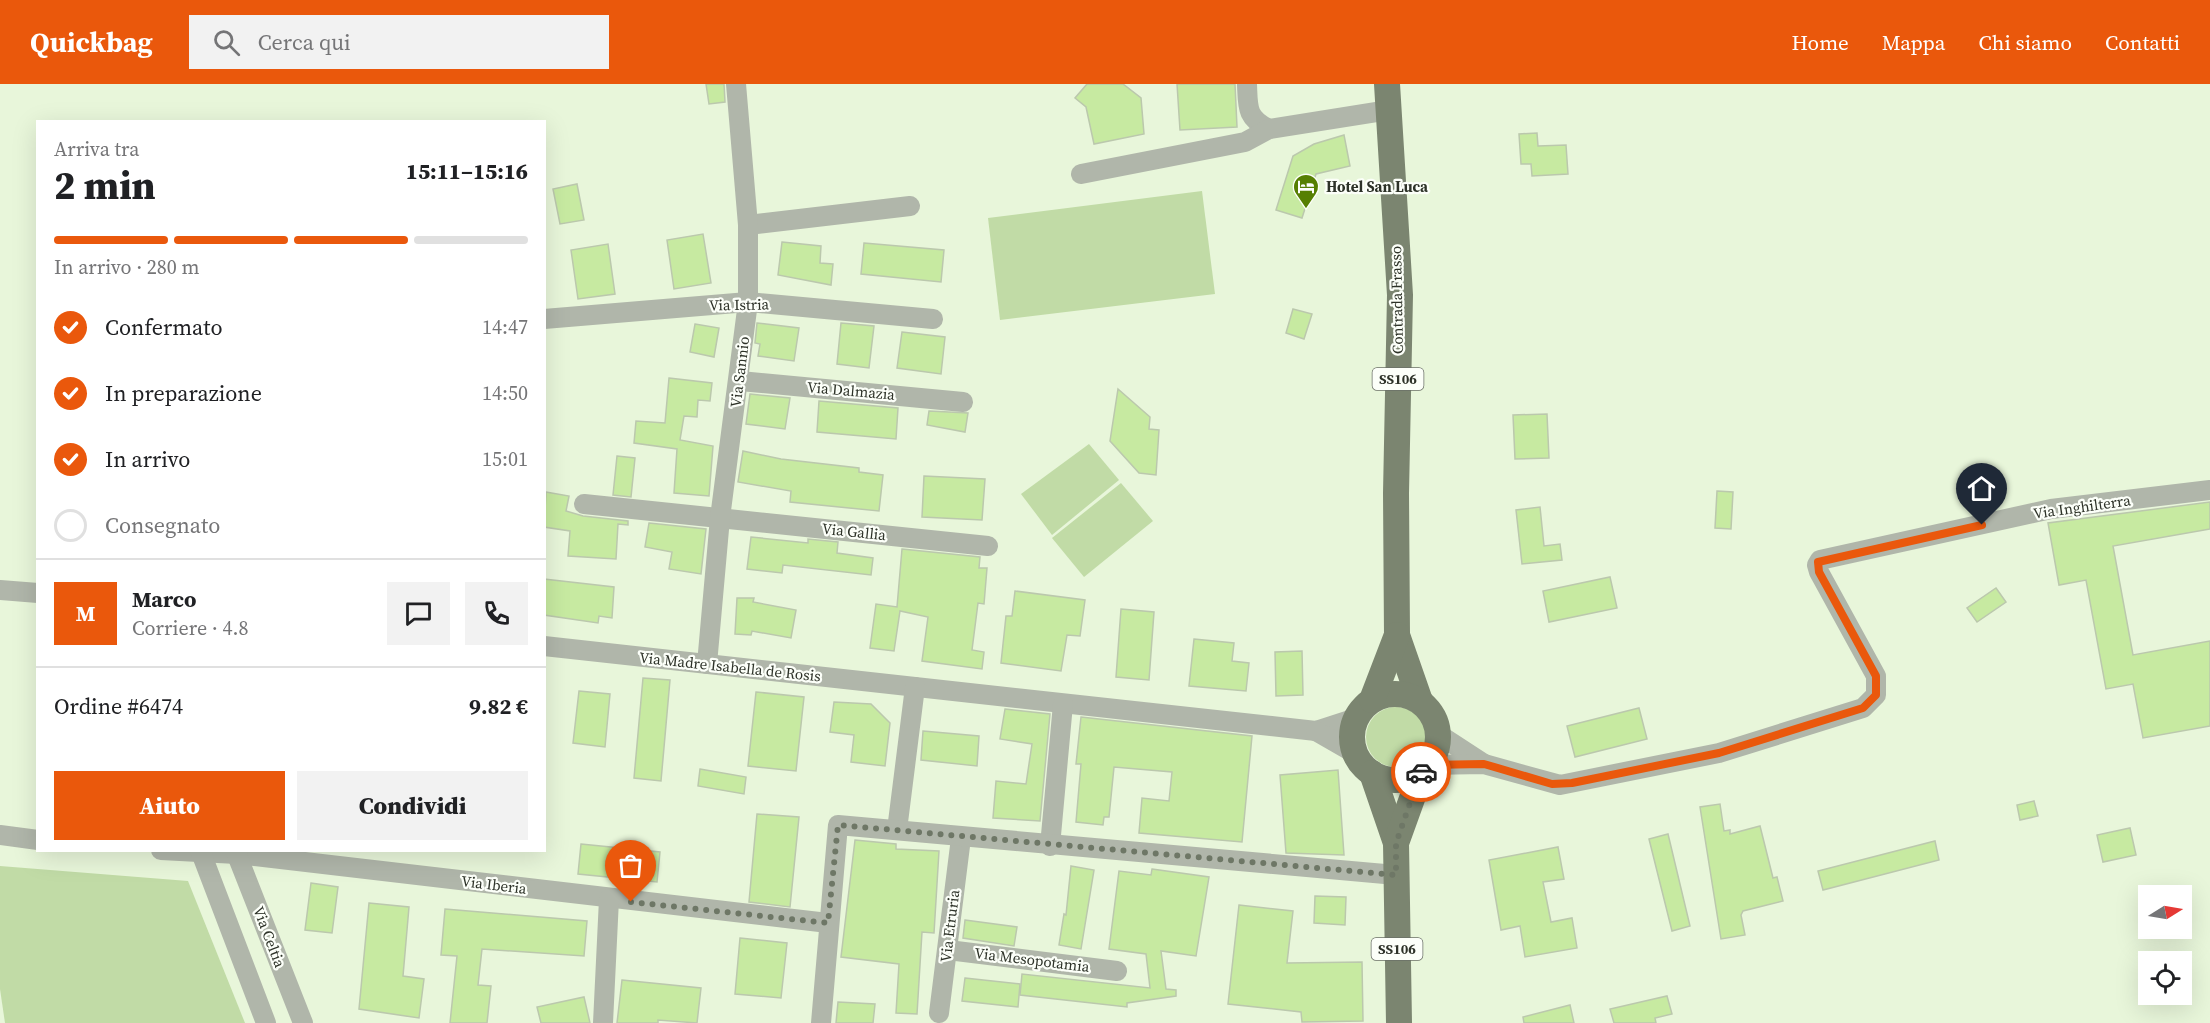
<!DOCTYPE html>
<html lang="it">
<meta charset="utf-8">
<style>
body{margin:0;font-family:"Source Serif 4",serif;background:#f2f2f2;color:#202124;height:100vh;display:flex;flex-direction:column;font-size:22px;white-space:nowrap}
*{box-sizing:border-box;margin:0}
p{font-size:20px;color:#757577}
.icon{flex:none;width:33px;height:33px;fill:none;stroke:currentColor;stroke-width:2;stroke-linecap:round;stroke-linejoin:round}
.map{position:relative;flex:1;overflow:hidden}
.details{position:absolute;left:36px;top:36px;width:510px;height:732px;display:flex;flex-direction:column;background:#fff;border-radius:0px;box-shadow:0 6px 24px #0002}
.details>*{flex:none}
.needle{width:39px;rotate:79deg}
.tools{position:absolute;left:2138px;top:801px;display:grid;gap:12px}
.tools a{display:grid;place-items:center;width:54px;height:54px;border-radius:0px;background:#fff;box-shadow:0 6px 24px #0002;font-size:30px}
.pin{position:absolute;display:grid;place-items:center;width:51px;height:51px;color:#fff;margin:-62px -26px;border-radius:50% 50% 50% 0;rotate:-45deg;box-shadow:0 0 6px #0007}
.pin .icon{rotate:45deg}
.courier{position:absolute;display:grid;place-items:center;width:60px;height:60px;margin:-30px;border:4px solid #ea580c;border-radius:50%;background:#fff;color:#222;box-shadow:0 2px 8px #0007}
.summary em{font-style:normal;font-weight:800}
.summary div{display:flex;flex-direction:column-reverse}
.summary{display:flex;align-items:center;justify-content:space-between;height:102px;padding:0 18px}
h1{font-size:39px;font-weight:800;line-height:45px}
.bar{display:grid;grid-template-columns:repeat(4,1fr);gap:9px 6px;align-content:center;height:72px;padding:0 18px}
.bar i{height:8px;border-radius:4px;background:#e0e0e0}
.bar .selected{background:#ea580c}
.bar p{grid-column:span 4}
.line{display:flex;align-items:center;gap:15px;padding:0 18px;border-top:2px solid #e0e0e0}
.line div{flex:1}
.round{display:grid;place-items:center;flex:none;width:63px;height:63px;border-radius:0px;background:#f2f2f2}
ol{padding:0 18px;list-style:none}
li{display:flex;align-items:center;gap:18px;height:66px}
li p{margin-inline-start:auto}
li .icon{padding:6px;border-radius:50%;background:#ea580c;color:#fff;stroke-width:4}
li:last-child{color:#757577}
li i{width:33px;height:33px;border:3px solid #e0e0e0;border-radius:50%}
.action{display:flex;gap:12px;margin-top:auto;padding:12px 18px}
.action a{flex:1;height:69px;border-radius:0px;background:#ea580c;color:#fff;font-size:24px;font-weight:800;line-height:69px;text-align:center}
.action a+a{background:#f2f2f2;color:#202124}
header{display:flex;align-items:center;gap:36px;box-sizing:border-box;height:84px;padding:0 30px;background:#ea580c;color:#fff}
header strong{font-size:28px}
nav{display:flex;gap:33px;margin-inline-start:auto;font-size:21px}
.search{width:420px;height:54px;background:#f2f2f2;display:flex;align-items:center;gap:15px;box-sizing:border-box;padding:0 21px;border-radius:0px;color:#757577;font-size:22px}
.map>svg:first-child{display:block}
.green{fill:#c1dba6}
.building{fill:#c7eaa1;stroke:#bbc8ad;stroke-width:1.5}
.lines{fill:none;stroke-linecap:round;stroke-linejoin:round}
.minor{stroke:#b0b6aa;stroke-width:20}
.major{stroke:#7b8570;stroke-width:26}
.done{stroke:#6e7766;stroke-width:6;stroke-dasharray:0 10.8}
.route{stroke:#ea580c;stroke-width:8}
.labels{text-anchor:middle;stroke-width:4.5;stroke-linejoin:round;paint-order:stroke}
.shield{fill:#fcfff9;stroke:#6b7067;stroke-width:1.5}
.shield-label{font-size:14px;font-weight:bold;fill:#2d3228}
.poi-label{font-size:15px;font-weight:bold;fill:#2d3228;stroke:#fcfff9;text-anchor:start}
.street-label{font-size:15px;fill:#2d3228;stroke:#fcfff9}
</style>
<header>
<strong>Quickbag</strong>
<div class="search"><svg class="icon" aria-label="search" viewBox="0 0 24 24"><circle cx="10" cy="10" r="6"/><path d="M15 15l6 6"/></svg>Cerca qui</div>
<nav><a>Home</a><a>Mappa</a><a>Chi siamo</a><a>Contatti</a></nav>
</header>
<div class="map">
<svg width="2210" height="939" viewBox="0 0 2210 939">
<rect width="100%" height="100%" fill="#e8f6da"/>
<g class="green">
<path d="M 1202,107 L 1215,210 L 1000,236 L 988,134 Z"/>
<path d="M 1089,360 L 1119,396 L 1052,451 L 1021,410 Z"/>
<path d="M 1121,399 L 1153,437 L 1084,493 L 1052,454 Z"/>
<circle cx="1396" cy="653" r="30"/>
<path d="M 0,782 L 188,797 L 245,939 L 5,939 L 0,905 Z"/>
</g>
<g class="building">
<path d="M 706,0 L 724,0 L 725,18 L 709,20 Z"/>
<path d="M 1087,0 L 1123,0 L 1141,14 L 1144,50 L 1094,60 L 1086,23 L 1075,14 Z"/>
<path d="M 1177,0 L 1235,0 L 1237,43 L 1180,46 Z"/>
<path d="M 1537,49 L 1538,62 L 1566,61 L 1568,90 L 1532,92 L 1531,80 L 1521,80 L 1519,50 Z"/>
<path d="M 1344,51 L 1350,82 L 1316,90 L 1302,134 L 1276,126 L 1293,72 L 1314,60 Z"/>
<path d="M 577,100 L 584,136 L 560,140 L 553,105 Z"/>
<path d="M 703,150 L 711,199 L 674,205 L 667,156 Z"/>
<path d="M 782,158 L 821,162 L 820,179 L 833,180 L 831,201 L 778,191 Z"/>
<path d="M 864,159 L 944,166 L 941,198 L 861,190 Z"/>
<path d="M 608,160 L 615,210 L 578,215 L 571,166 Z"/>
<path d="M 1293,225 L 1312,230 L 1304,255 L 1286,249 Z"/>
<path d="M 757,239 L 799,244 L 794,277 L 758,272 L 760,260 L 755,259 Z"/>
<path d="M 841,239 L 874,242 L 869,284 L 837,280 Z"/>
<path d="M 695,240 L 719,244 L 714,273 L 690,268 Z"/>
<path d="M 902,248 L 945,253 L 941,290 L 897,284 Z"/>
<path d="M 669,294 L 712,299 L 710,317 L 698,316 L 697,333 L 684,332 L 680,356 L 713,362 L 709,412 L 674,409 L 677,365 L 634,359 L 636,337 L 665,339 Z"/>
<path d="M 1118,305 L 1150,333 L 1149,345 L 1159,346 L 1156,391 L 1139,389 L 1110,357 Z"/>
<path d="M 750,310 L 790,314 L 785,345 L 746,340 Z"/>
<path d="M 819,317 L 898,324 L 896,355 L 817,348 Z"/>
<path d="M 929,327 L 968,329 L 965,348 L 927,341 Z"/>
<path d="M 1547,330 L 1549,374 L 1515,375 L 1513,331 Z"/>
<path d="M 743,367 L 781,375 L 859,384 L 859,388 L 883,391 L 879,427 L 790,418 L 791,407 L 738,398 Z"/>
<path d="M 617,372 L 635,374 L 631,413 L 613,411 Z"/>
<path d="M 924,392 L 985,395 L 982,436 L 922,433 Z"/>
<path d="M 1717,407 L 1733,408 L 1731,445 L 1715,444 Z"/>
<path d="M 546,408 L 569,412 L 566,427 L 583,432 L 628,437 L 628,441 L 618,440 L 616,475 L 568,472 L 570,447 L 544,443 Z"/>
<path d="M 2210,418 L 2210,445 L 2113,462 L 2133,571 L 2210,557 L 2210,642 L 2143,654 L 2133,600 L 2106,605 L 2086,496 L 2059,501 L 2048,439 Z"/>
<path d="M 1540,423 L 1544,462 L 1560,460 L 1562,476 L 1522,480 L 1516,426 Z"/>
<path d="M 649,439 L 706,445 L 701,490 L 669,485 L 672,468 L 645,463 Z"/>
<path d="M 751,453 L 808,459 L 808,455 L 838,458 L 837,469 L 873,474 L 871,491 L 783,481 L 782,489 L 747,485 Z"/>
<path d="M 902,465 L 980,473 L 979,484 L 987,484 L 984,520 L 978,519 L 972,566 L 984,568 L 982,585 L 922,577 L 928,533 L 900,527 L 894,567 L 870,564 L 876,520 L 897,523 Z"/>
<path d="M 1610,493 L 1617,524 L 1549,538 L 1543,507 Z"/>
<path d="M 544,495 L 614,503 L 612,534 L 599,532 L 598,539 L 544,531 Z"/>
<path d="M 1996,504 L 2006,518 L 1977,538 L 1967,524 Z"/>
<path d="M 1015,507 L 1085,516 L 1080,552 L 1067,551 L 1061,587 L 1001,579 L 1006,532 L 1012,532 Z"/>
<path d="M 737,514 L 754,514 L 753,518 L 796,526 L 791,554 L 752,547 L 751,551 L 735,550 Z"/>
<path d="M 1121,525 L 1154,528 L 1149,596 L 1116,593 Z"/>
<path d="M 1194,555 L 1234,559 L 1232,577 L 1249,579 L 1246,607 L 1189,602 Z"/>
<path d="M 1302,567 L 1303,611 L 1276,612 L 1275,568 Z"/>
<path d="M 643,594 L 670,596 L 661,697 L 634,694 Z"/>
<path d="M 579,607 L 610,610 L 605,663 L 573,659 Z"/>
<path d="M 756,608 L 804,613 L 796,687 L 748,682 Z"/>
<path d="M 834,618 L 871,620 L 890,639 L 885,682 L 851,678 L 854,651 L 830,648 Z"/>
<path d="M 1639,624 L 1647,655 L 1575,673 L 1567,642 Z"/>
<path d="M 1005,625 L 1050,630 L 1040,737 L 993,734 L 996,697 L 1026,700 L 1032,660 L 1000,655 Z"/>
<path d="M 1081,633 L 1252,652 L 1242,758 L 1139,749 L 1142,714 L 1169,717 L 1172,688 L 1114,683 L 1109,733 L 1104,733 L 1103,741 L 1076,738 L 1081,680 L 1076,680 Z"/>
<path d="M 923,647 L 979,652 L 977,682 L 921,676 Z"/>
<path d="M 700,685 L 746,693 L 744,710 L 698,702 Z"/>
<path d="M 1338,686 L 1344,771 L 1286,769 L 1280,691 Z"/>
<path d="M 2034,717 L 2038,732 L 2020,736 L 2017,721 Z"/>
<path d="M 1720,720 L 1724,747 L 1730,746 L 1730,750 L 1760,742 L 1773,794 L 1777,793 L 1783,817 L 1743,827 L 1741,831 L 1745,851 L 1721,855 L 1700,723 Z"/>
<path d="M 757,730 L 799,733 L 790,823 L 749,818 Z"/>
<path d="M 2130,744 L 2136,771 L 2103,778 L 2097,751 Z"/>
<path d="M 1668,750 L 1690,842 L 1672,847 L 1649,755 Z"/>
<path d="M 855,756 L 896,760 L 896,765 L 939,767 L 934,849 L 922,848 L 917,930 L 896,929 L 899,880 L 841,873 Z"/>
<path d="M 1935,757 L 1939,776 L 1823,806 L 1818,787 Z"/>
<path d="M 581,760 L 660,768 L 657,798 L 578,790 Z"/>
<path d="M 1558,763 L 1564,795 L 1543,798 L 1551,838 L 1572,834 L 1577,864 L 1525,873 L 1520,842 L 1501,846 L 1489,776 Z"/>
<path d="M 1071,782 L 1094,786 L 1081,865 L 1059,861 L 1064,830 L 1066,831 Z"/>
<path d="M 1152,785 L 1209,793 L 1196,872 L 1161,867 L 1166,905 L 1176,906 L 1176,912 L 1127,919 L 1127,923 L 1020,911 L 1022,890 L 1150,904 L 1146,870 L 1109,865 L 1119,787 L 1151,791 Z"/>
<path d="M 311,799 L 338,803 L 332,849 L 305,846 Z"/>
<path d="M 1315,812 L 1346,813 L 1345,841 L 1314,839 Z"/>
<path d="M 369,819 L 409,823 L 403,892 L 424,895 L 419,934 L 359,925 Z"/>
<path d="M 1239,821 L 1293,827 L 1287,879 L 1362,878 L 1363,937 L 1302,938 L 1301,928 L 1228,920 Z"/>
<path d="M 445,825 L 587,837 L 584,872 L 482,865 L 478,901 L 491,902 L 487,939 L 450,939 L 457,872 L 441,871 Z"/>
<path d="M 965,836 L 1017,843 L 1014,862 L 963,854 Z"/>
<path d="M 740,854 L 787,859 L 781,914 L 735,910 Z"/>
<path d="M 965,894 L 1020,900 L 1018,923 L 962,917 Z"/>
<path d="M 622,896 L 701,904 L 697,939 L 658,936 L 658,939 L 617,939 Z"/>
<path d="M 1667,912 L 1672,930 L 1655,934 L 1656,939 L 1614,939 L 1610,925 Z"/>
<path d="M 584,913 L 590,939 L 541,939 L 537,923 Z"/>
<path d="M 838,918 L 875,920 L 873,939 L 836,939 Z"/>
<path d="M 1570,921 L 1574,939 L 1524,939 L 1523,933 Z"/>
</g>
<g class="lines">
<g class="minor">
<path d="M 1247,0 C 1248,23 1246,34 1269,45"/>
<path d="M 1081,90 L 1245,58 L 1269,45 L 1389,26"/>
<path d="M 748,141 L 910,122"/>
<path d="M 544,235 L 748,218 L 933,235"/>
<path d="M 740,297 L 963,318"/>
<path d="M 584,420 L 988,462"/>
<path d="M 0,506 L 38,509"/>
<path d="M 544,562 L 1316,647 L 1356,634"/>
<path d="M 707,580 L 720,434 L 748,218 L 748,141 L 736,0"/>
<path d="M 1316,647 L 1356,670"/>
<path d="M 1438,650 L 1484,680"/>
<path d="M 1427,681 L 1484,680 L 1560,701 L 1719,669 L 1863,624 L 1876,611 L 1876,592 L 1819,488 L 1817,481 L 1820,476 L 2051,425 L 2210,406"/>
<path d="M 897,746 L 915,603"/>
<path d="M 0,751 L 38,756"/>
<path d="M 1050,762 L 1063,620"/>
<path d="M 161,766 L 237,770 L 828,839"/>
<path d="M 200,766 L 266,939"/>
<path d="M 235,766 L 303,939"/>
<path d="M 948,866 L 1117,887"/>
<path d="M 939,929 L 961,754"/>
<path d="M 603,939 L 609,815"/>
<path d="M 821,939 L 838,741 L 1396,791"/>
</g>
<g class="major">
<path d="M 1387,0 L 1400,211 L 1396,409 L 1397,551 L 1420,617"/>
<circle cx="1395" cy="653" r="43"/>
<path d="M 1372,616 L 1397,551"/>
<path d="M 1372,689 L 1396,759"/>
<path d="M 1399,939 L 1396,759 L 1422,687"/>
</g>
</g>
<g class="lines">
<path class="done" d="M 631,818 L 828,839 L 838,741 L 1396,791 L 1396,759 L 1421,688"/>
<path class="route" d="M 1421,688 L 1427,681 L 1484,680 L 1552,700 L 1572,699 L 1719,669 L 1863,624 L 1876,611 L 1876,592 L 1819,488 L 1818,478 L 1982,441"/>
</g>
<defs>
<symbol id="hotel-pin" viewBox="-11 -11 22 30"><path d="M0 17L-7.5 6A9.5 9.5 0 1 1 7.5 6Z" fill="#567f02" stroke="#fcfff9"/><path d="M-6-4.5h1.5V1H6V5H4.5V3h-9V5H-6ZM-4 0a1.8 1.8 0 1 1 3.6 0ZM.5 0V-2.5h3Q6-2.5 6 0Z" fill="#fff"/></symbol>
</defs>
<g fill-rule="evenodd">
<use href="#hotel-pin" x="1291" y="88" width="30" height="40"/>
</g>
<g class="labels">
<g class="shield">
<rect x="1372.5" y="284" width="51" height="22" rx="4.5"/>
<rect x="1371.5" y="854" width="51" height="22" rx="4.5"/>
</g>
<g class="shield-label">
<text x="1398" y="300">SS106</text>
<text x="1397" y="870">SS106</text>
</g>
<g class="poi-label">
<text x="1326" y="108">Hotel San Luca</text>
</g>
<g class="street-label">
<text transform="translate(1397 216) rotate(-91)" y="5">Contrada Frasso</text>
<text transform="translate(739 221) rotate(-1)" y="5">Via Istria</text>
<text transform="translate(740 288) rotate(-83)" y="5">Via Sannio</text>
<text transform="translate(851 307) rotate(5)" y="5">Via Dalmazia</text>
<text transform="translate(2082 423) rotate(-8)" y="5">Via Inghilterra</text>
<text transform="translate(854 448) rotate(6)" y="5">Via Gallia</text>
<text transform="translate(730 583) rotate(6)" y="5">Via Madre Isabella de Rosis</text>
<text transform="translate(494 801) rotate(7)" y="5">Via Iberia</text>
<text transform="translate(950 842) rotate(-83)" y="5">Via Etruria</text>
<text transform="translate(269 853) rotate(69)" y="5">Via Celtia</text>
<text transform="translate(1032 876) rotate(7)" y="5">Via Mesopotamia</text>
</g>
</g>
</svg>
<div class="tools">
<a><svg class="needle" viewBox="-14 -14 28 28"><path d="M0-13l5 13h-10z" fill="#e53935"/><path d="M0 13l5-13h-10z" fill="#757577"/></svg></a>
<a><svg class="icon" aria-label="locate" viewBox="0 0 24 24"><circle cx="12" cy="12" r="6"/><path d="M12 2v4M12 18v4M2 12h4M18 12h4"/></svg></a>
</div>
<div class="pin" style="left:631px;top:818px;background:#ea580c"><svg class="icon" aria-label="bag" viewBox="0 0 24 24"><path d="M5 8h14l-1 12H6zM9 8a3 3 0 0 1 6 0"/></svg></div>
<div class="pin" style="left:1982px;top:441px;background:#1f2937"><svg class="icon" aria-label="home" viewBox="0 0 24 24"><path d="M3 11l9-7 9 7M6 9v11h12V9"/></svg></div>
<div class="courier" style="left:1421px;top:688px"><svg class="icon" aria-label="car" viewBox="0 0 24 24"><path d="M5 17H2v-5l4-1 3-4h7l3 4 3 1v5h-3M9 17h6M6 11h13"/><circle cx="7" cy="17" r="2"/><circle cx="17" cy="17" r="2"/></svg></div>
<section class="details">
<div class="summary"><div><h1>2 min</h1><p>Arriva tra</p></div><em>15:11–15:16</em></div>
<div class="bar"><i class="selected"></i><i class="selected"></i><i class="selected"></i><i></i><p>In arrivo · 280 m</p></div>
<ol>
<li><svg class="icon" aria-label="check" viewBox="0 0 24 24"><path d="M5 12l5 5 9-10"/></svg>Confermato<p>14:47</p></li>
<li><svg class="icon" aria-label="check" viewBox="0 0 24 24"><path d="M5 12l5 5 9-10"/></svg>In preparazione<p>14:50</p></li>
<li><svg class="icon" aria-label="check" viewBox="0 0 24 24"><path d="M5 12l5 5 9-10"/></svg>In arrivo<p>15:01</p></li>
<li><i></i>Consegnato</li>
</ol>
<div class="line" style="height:108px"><b class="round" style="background:#ea580c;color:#fff">M</b><div><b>Marco</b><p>Corriere · 4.8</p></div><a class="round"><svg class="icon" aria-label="chat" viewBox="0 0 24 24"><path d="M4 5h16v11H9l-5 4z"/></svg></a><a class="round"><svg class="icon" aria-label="phone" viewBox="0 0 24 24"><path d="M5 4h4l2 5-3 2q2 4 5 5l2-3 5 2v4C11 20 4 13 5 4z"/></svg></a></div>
<div class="line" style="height:78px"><div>Ordine #6474</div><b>9.82 €</b></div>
<div class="action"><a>Aiuto</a><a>Condividi</a></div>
</section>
</div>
